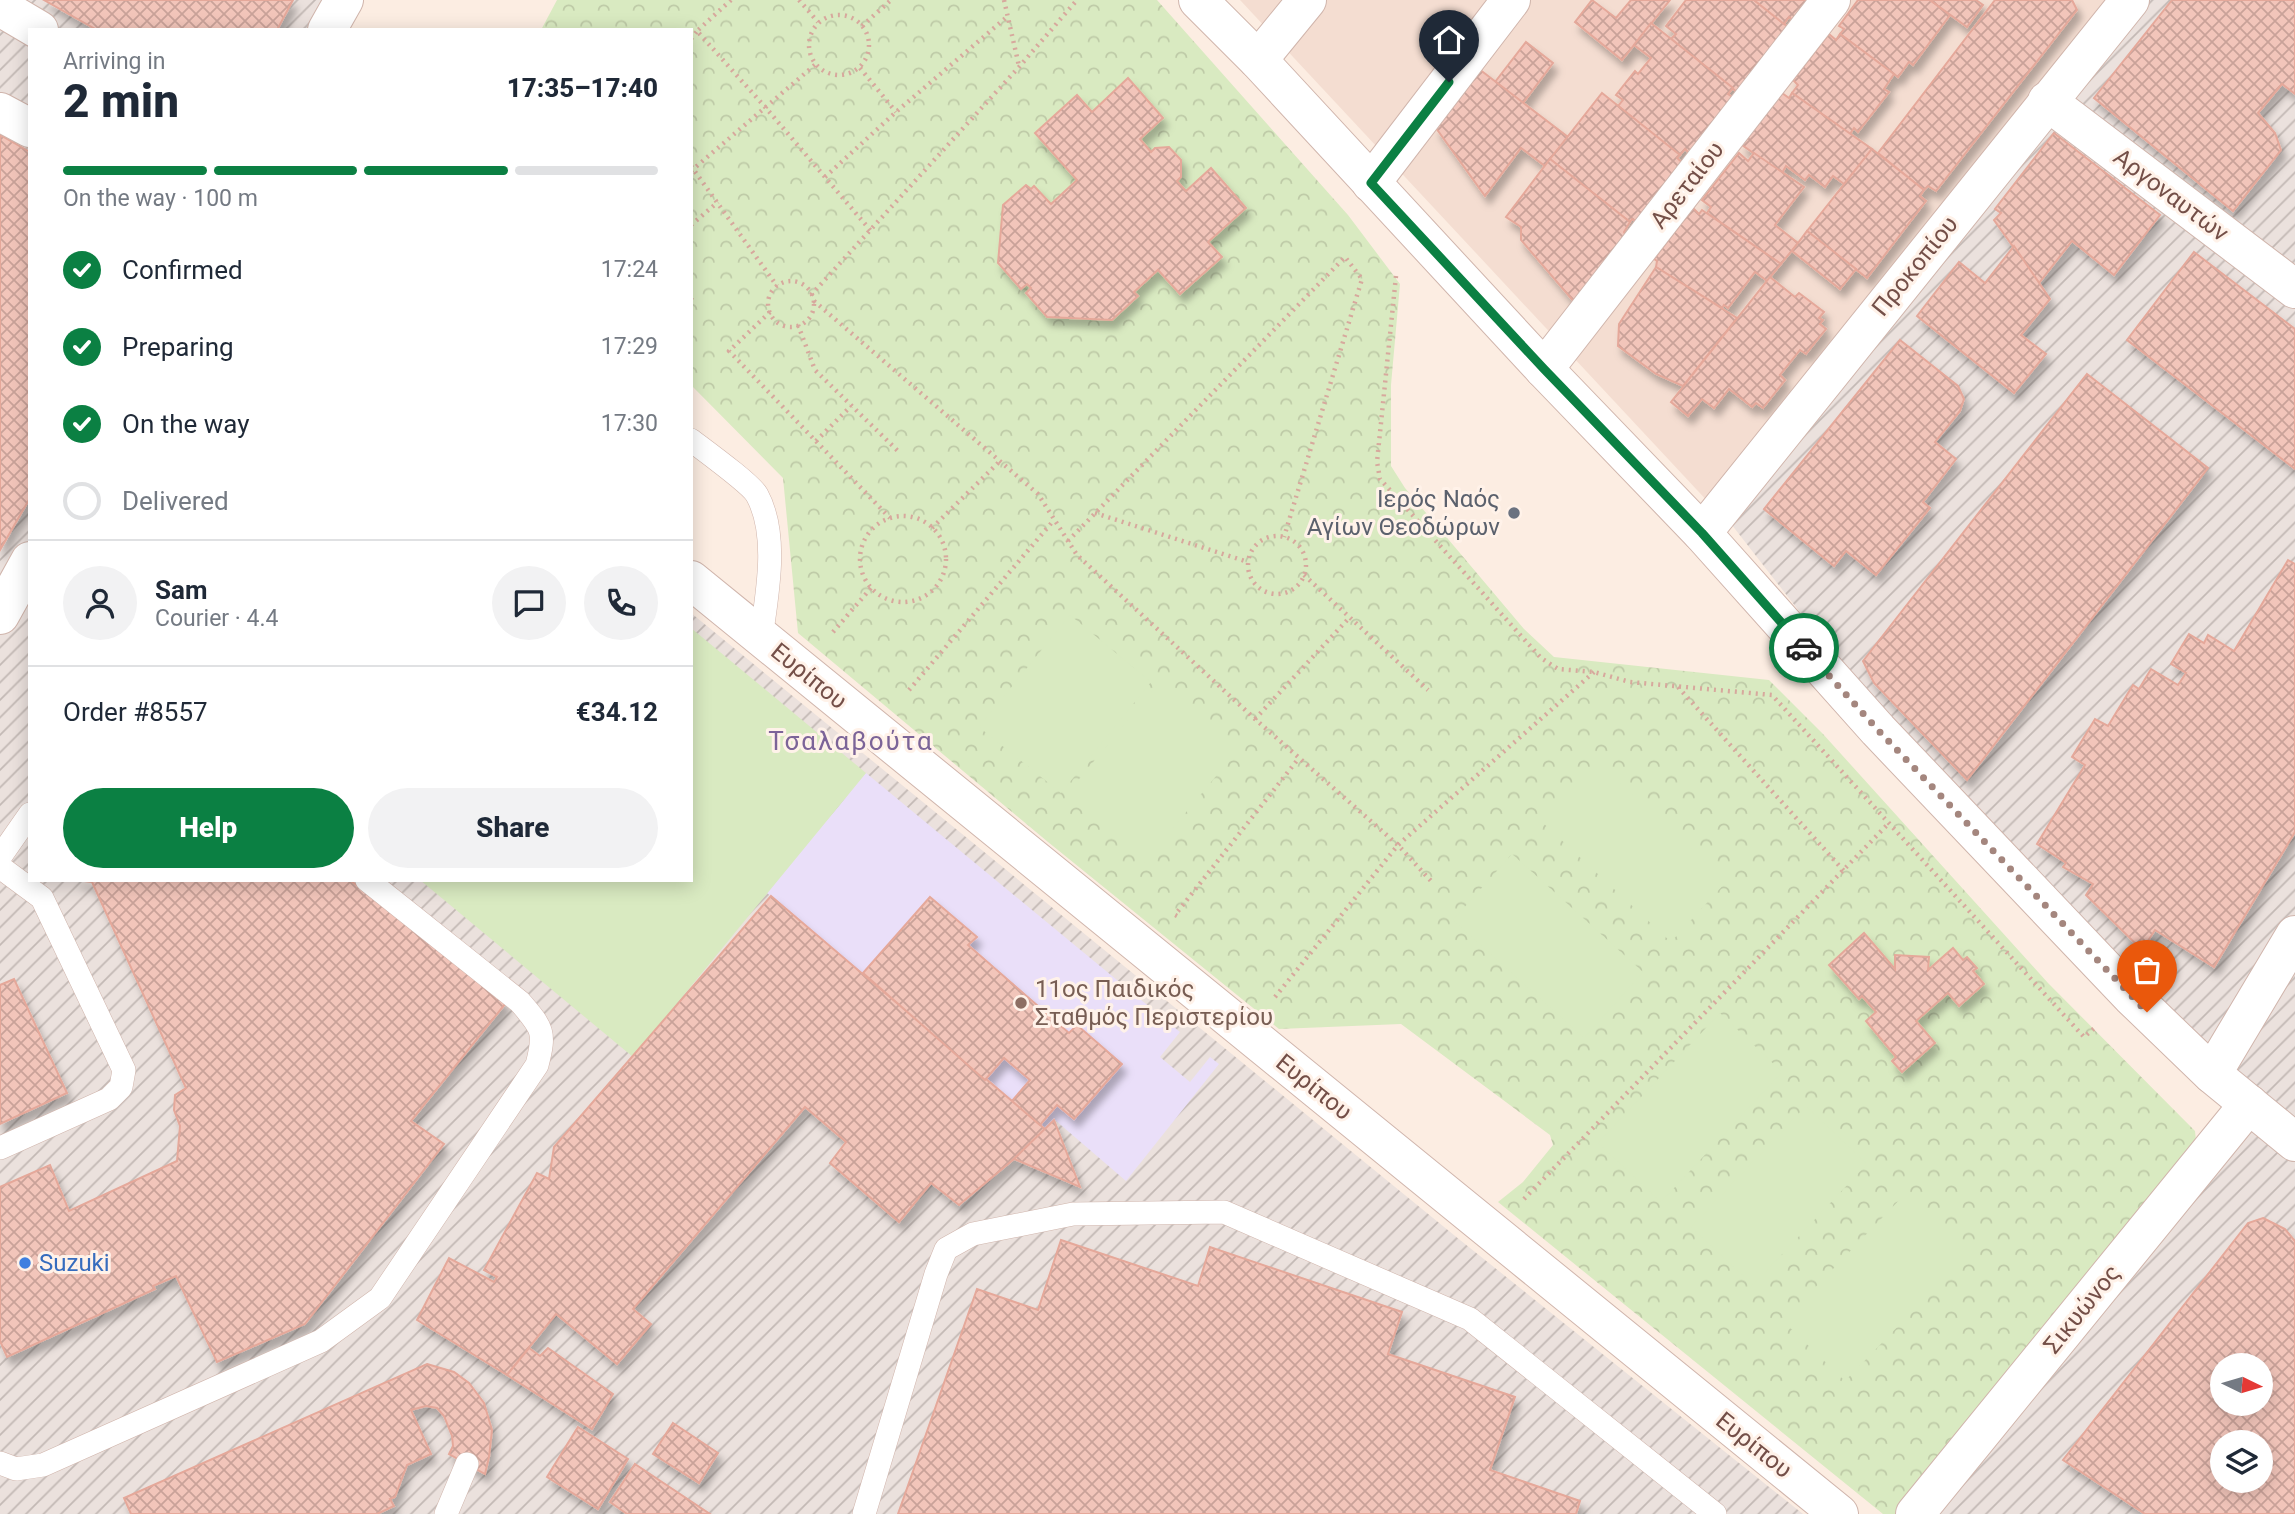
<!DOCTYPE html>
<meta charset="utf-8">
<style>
body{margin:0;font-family:Roboto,sans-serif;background:#f2f2f3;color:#1f2937;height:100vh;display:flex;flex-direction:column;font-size:26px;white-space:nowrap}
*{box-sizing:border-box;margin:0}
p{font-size:23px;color:#747a83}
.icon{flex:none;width:38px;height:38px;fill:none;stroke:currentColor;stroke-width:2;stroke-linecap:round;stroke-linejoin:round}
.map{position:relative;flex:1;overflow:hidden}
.details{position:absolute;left:28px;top:28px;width:665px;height:854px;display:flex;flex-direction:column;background:#fff;border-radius:0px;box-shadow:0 4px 18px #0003}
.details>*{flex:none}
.needle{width:46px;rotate:95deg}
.tools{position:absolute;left:2210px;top:1353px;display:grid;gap:14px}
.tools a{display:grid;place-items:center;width:63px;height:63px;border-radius:50%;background:#fff;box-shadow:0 4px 18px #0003;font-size:35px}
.pin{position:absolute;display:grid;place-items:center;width:60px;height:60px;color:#fff;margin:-72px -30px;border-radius:50% 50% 50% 0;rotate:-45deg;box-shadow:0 0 7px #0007}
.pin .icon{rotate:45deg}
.courier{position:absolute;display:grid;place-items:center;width:70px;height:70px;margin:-35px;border:5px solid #0b8043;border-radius:50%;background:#fff;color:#222;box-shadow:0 2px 9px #0007}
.headline em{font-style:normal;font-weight:800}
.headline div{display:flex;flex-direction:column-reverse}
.headline{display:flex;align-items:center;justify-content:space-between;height:119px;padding:0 35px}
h1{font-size:46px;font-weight:800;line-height:52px}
.bar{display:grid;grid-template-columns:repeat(4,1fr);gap:10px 7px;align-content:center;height:84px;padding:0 35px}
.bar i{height:9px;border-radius:5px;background:#e0e1e3}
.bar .on{background:#0b8043}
.bar p{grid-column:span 4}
.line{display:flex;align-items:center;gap:18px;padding:0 35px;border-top:2px solid #e0e1e3}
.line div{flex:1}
.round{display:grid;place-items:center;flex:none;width:74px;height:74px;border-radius:37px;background:#f2f2f3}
ol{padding:0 35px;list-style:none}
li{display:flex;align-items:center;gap:21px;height:77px}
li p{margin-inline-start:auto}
li .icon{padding:7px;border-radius:50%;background:#0b8043;color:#fff;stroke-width:4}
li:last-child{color:#747a83}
li i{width:38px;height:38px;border:4px solid #e0e1e3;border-radius:50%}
.cta{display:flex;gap:14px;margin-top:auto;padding:14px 35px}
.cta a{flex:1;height:80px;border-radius:42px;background:#0b8043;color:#fff;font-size:28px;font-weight:800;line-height:80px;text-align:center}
.cta a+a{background:#f2f2f3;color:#1f2937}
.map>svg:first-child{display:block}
.residential{fill:#f4ddd1}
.industrial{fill:url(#industrial-furrows);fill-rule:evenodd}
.education{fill:#eadff9}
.park{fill:url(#park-crowns)}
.pitch{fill:#d9eac1}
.building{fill:url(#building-cross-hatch);stroke:#e5a89a;stroke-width:2;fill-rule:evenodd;filter:url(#shadow)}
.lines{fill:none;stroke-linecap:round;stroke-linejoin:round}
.service-casing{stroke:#d0b5ac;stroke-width:24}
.minor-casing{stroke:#d0b5ac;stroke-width:40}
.path{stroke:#d7a89d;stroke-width:4.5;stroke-dasharray:2 5;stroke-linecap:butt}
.service{stroke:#fff;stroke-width:23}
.minor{stroke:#fff;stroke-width:38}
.done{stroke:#a4867e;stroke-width:7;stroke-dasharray:0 12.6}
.route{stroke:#0b8043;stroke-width:9}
.worship-dot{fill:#6b7280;stroke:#fff2e9;stroke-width:2.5}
.education-dot{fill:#8d6e63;stroke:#fff2e9;stroke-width:2.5}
.shop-dot{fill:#3f7fe0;stroke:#fff2e9;stroke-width:2.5}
.labels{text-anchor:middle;stroke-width:6;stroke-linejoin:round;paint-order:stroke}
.street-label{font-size:24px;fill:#744f48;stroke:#fff2e9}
.worship-label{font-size:24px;fill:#5b616d;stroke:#fff2e9;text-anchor:end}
.education-label{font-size:24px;fill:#785e54;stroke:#fff2e9;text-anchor:start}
.shop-label{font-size:24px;fill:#366cbe;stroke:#fff2e9;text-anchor:start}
.neighbourhood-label{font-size:26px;letter-spacing:2px;fill:#7c6498;stroke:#fff2e9}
</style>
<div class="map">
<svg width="2295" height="1514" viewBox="0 0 2295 1514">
<defs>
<pattern id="industrial-furrows" width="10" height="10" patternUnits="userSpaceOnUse" patternTransform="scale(1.75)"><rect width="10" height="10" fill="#ebe1dd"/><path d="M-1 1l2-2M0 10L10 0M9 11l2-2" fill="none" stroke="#c3b9b5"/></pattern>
<pattern id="park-crowns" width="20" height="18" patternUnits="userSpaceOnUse" patternTransform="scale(1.75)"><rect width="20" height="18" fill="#d9eac1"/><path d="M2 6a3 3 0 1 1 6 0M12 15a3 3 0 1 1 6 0" fill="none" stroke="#becaa7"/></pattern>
<pattern id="building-cross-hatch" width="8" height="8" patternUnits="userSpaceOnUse" patternTransform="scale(1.75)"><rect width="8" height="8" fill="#f2c5ba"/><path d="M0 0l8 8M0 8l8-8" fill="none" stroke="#c9a299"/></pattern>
<filter id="shadow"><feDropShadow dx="4.5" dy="8" stdDeviation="3.5" flood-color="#0004"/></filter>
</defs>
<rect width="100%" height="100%" fill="#fcede2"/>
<path class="residential" d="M 1240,0 L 2117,0 L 1711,505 Z"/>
<g class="industrial">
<path d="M 0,0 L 358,0 L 343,30 L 30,30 L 30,880 L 691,880 L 691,613 L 1460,1240 L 1803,1514 L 0,1514 Z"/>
<path d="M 2146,0 L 2295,0 L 2295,1514 L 1937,1514 L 2264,1113 L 1859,688 L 1728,520 ZM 2222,1365 L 2261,1365 L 2261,1404 L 2222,1404 ZM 2222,1442 L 2261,1442 L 2261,1480 L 2222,1480 Z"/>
</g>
<path class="education" d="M 866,773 L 1180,1032 L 1160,1057 L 1190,1082 L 1210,1057 L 1219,1064 L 1126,1181 L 1055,1120 L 1045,1129 L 767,893 Z"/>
<path class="park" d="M 557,0 L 1157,0 L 1348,215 L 1400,284 L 1391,385 L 1391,466 L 1405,488 L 1524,629 L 1554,657 L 1769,680 L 1823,734 L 2048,983 L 2195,1131 L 2196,1141 L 1897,1514 L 1883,1514 L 1498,1202 L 1523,1182 L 1553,1145 L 1550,1135 L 1401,1024 L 1279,1029 L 1048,842 L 798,633 L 783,478 L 691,385 L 691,30 L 541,30 Z"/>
<g class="pitch">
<path d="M 1070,615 L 1151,682 L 1061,793 L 979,727 Z"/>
<path d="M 691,628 L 866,773 L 633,1057 L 420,880 L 691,880 Z"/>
<path d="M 1157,685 L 1236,752 L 1144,863 L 1065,796 Z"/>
<path d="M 1597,762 L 1727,881 L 1671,942 L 1542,822 Z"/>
<path d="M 1512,854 L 1643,972 L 1584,1038 L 1453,920 Z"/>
<path d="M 1720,1013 L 1782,1072 L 1661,1202 L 1598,1143 Z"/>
<path d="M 1806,1106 L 1867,1164 L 1753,1285 L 1691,1227 Z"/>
<path d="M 1904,1195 L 1966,1256 L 1845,1381 L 1783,1321 Z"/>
</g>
<g class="building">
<path d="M 44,0 L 293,0 L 277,30 L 97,30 Z"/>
<path d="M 1592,0 L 1616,18 L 1631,0 L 1670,0 L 1622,60 L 1575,22 Z"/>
<path d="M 1686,0 L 1754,0 L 1788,27 L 1737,92 L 1671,39 L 1676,34 L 1666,26 Z"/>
<path d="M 1754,0 L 1815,0 L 1797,24 L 1789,17 L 1784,24 Z"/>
<path d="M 1858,0 L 1930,0 L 1950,15 L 1913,65 L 1909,62 L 1898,77 L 1840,34 L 1844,29 L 1839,26 Z"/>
<path d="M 1930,0 L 1976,0 L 1983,5 L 1967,27 Z"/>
<path d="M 1995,0 L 2072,0 L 2077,10 L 1936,191 L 1928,186 L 1924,190 L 1878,153 Z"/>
<path d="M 2172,0 L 2295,0 L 2295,94 L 2282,84 L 2258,113 L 2275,133 L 2281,150 L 2233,211 L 2094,98 Z"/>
<path d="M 1651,23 L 1733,88 L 1728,94 L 1734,98 L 1690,154 L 1685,149 L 1680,155 L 1618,106 L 1623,100 L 1616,95 L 1635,71 L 1638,74 L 1651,58 L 1634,45 Z"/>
<path d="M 1829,34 L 1836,40 L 1840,34 L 1894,74 L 1884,89 L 1889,92 L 1858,132 L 1854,128 L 1850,134 L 1792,93 L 1798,85 L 1793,80 Z"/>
<path d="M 1526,42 L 1553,63 L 1523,103 L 1495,82 Z"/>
<path d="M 1479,69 L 1568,137 L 1545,166 L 1521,148 L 1485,196 L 1436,128 Z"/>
<path d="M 1128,78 L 1163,118 L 1140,139 L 1151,152 L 1155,148 L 1169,147 L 1181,160 L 1181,177 L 1177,181 L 1186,191 L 1211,168 L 1246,208 L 1208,242 L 1222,257 L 1180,294 L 1158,270 L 1134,292 L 1138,296 L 1112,320 L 1047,317 L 1026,293 L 1031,288 L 1027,284 L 1021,289 L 998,263 L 1003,205 L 1026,185 L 1031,189 L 1034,186 L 1051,204 L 1077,180 L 1035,133 L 1077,95 L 1092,112 Z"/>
<path d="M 1602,93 L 1680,155 L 1677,158 L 1684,164 L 1638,222 L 1632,219 L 1630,222 L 1550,159 Z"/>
<path d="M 1782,93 L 1789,98 L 1792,93 L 1872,149 L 1844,184 L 1833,176 L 1825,187 L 1809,175 L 1805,180 L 1786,166 L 1782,173 L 1742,145 Z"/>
<path d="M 2054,133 L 2160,215 L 2114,275 L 2072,241 L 2039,283 L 1994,220 L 2001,213 L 1995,209 Z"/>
<path d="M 0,135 L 30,152 L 30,498 L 0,550 Z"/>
<path d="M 1872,149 L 1924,190 L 1920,196 L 1926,201 L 1867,278 L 1807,231 Z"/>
<path d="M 1739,153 L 1748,161 L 1754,153 L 1804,187 L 1775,225 L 1798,243 L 1781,264 L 1707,213 L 1711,207 L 1702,200 Z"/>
<path d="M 1550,159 L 1630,222 L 1624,232 L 1626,236 L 1575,303 L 1521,240 L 1521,227 L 1506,217 Z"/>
<path d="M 1693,208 L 1699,214 L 1702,210 L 1781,264 L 1767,281 L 1755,272 L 1728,308 L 1724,305 L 1722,308 L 1656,267 L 1657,261 L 1654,259 Z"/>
<path d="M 1807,231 L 1856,269 L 1840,289 L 1792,251 Z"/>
<path d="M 2014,246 L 2050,299 L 2021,335 L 2046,354 L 2014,393 L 1917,316 L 1959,262 L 1985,283 Z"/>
<path d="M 2194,252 L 2295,329 L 2295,469 L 2127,340 Z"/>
<path d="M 1656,267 L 1737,318 L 1683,386 L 1656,374 L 1618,346 L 1619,324 Z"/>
<path d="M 1770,277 L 1795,297 L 1799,293 L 1824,312 L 1819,318 L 1823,320 L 1820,324 L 1826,329 L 1806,354 L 1800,350 L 1780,375 L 1785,380 L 1763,408 L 1756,403 L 1752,407 L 1729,389 L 1714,408 L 1702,399 L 1688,416 L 1671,402 Z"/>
<path d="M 1900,340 L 1958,386 L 1964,399 L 1960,411 L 1935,442 L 1956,459 L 1923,502 L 1930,508 L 1876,575 L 1846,551 L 1834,566 L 1764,509 Z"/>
<path d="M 2087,374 L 2208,468 L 1967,780 L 1874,683 L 1863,661 Z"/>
<path d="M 2288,560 L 2295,564 L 2295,832 L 2214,967 L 2155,930 L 2142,950 L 2086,895 L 2093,884 L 2063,867 L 2066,863 L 2037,844 L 2085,765 L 2072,757 L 2095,719 L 2108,726 L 2133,685 L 2139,689 L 2151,669 L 2178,685 L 2186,673 L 2171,664 L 2189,634 L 2204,643 L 2208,635 L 2234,651 Z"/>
<path d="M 76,880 L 350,880 L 506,1003 L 411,1121 L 444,1144 L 305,1324 L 217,1362 L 176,1276 L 153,1286 L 155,1289 L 7,1357 L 0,1341 L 0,1187 L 50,1165 L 69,1211 L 177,1161 L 180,1126 L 174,1110 L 175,1095 L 186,1088 L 92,882 Z"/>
<path d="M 771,896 L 1045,1129 L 1014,1159 L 959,1205 L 931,1183 L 899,1222 L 830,1163 L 846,1142 L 805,1107 L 633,1309 L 651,1324 L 617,1364 L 556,1314 L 507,1375 L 417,1320 L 449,1258 L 494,1282 L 497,1277 L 484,1270 L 537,1173 L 549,1179 L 554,1147 Z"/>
<path d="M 930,897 L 977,937 L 968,945 L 1069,1033 L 1077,1025 L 1122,1064 L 1074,1119 L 1057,1105 L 1040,1125 L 1012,1101 L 1030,1080 L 1004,1058 L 985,1080 L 863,973 Z"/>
<path d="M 1864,933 L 1895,969 L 1895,955 L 1929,957 L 1928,970 L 1953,948 L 1963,960 L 1967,957 L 1977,968 L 1973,971 L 1984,984 L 1959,1006 L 1948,993 L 1916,1021 L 1935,1043 L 1902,1072 L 1892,1061 L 1896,1057 L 1866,1021 L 1876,1012 L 1862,996 L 1859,999 L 1829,965 Z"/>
<path d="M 14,979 L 67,1093 L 0,1124 L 0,985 Z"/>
<path d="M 1054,1120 L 1080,1187 L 1014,1159 Z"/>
<path d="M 2263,1218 L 2285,1229 L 2295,1241 L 2295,1514 L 2145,1514 L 2063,1460 L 2248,1223 ZM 2222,1365 L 2261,1365 L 2261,1404 L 2222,1404 ZM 2222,1442 L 2261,1442 L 2261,1480 L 2222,1480 Z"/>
<path d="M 1061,1240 L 1198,1286 L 1210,1247 L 1402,1312 L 1388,1354 L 1515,1397 L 1490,1470 L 1580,1501 L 1576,1514 L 898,1514 L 977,1289 L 1038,1310 Z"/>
<path d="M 529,1348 L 540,1356 L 548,1348 L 613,1394 L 592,1429 L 507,1375 Z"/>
<path d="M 427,1364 L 454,1372 L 469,1383 L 484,1403 L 492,1430 L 489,1457 L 485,1474 L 449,1454 L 453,1446 L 452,1436 L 444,1416 L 437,1408 L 426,1406 L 411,1410 L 431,1454 L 407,1465 L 395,1497 L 390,1499 L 394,1506 L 377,1514 L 131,1514 L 124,1498 Z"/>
<path d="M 673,1423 L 718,1453 L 699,1483 L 653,1454 Z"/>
<path d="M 578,1427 L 628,1459 L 598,1509 L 547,1477 Z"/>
<path d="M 635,1464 L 710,1514 L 627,1514 L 610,1502 Z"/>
</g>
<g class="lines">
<defs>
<g id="service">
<path d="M 691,440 C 704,450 751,484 757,495 C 779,535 767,595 761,638"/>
<path d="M 0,857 L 30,814"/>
<path d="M 0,867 L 42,898 L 124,1070 L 121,1087 L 109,1099 L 0,1148"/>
<path d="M 0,1463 L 16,1469 L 43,1465 L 321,1341 L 380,1298 L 537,1065 C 546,1031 542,1028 520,1002 L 367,880"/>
<path d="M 446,1514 L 467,1464"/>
<path d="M 864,1514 L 936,1274 L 946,1249 L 973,1234 L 1073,1214 L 1224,1212 L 1470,1319 L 1715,1514"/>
</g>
<g id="minor">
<path d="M 1198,0 L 1258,60 L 1544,369 L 1702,533 L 1878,730 L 2131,996 L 2212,1074 L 2295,1142"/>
<path d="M 0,7 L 39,30"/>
<path d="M 327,30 L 344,0"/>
<path d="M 1258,60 L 1307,0"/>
<path d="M 2047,101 L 2295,289"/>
<path d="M 0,112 L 30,128"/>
<path d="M 1371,183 L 1511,0"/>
<path d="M 1544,369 L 1831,0"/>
<path d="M 1702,533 L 2130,0"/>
<path d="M 691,580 L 1839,1514"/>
<path d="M 0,615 L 30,561"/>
<path d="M 2212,1074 L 2295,935"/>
<path d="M 1915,1514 L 2249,1104"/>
</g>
</defs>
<use href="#service" class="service-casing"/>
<use href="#minor" class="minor-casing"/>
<g class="path">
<path d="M 731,0 L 697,31 L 766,108 L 871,231"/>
<path d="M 799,0 L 818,22"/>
<path d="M 1004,0 L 1019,66"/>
<circle cx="839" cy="45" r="30"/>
<path d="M 862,26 L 891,0"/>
<path d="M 691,39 L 697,31"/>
<path d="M 860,68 L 896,112"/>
<path d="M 691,166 L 777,286"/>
<path d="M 691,171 L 816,64"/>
<path d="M 825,177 L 896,112 L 1008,16"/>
<path d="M 691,225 L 718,202"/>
<path d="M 1396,276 L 1377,462 L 1380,479 L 1541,658 L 1558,669 L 1594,672 L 1630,682 L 1772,695 L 2084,1037 L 2097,1026"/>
<circle cx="791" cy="304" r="23"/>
<path d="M 811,295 L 1019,67 L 1077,0"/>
<path d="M 691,299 L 695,303"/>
<path d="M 814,301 L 1038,494 L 1077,555 L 1255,719 L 1398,845 L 1431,881"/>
<path d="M 770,312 L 729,351 L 890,518"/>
<path d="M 798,325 L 815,370 L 900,453"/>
<path d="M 816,441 L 851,406"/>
<path d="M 1095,513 L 1248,562"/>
<circle cx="903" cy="559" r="43"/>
<path d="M 932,528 L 1000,461"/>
<circle cx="1277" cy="565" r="29"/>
<path d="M 1068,541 L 1345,257 L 1362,279 L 1284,537"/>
<path d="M 1304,575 L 1428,690"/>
<path d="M 833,632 L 871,588"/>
<path d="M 1678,687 L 1844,871"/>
<path d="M 909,690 L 1054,520"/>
<path d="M 1255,719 L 1350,617"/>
<path d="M 1177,916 L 1175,915 L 1299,758"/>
<path d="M 1275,997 L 1398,845 L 1594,672"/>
<path d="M 1524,1199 L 1889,823"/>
</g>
<use href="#service" class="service"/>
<use href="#minor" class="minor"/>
</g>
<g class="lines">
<path class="done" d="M 1804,648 L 1878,730 L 2147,1012"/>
<path class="route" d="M 1449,82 L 1371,183 L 1544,369 L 1702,533 L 1804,648"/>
</g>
<circle class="worship-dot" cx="1514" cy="513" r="7"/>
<circle class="education-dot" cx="1021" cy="1003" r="7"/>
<circle class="shop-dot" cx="25" cy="1263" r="7"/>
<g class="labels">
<g class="street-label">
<text transform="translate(1687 185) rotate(-52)" y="8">Αρεταίου</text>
<text transform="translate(2171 195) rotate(37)" y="8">Αργοναυτών</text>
<text transform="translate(1915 266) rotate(-51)" y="8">Προκοπίου</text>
<text transform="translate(809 676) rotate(39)" y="8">Ευρίπου</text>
<text transform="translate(1314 1087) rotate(39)" y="8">Ευρίπου</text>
<text transform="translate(2082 1309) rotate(-51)" y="8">Σικυώνος</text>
<text transform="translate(1754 1445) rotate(39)" y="8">Ευρίπου</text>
</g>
<g class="worship-label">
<text x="1500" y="507">Ιερός Ναός<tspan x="1500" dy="28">Αγίων Θεοδώρων</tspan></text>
</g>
<g class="education-label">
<text x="1035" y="997">11ος Παιδικός<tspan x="1035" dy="28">Σταθμός Περιστερίου</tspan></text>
</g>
<g class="shop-label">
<text x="39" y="1271">Suzuki</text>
</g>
<g class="neighbourhood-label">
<text x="851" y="750">Τσαλαβούτα</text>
</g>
</g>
</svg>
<div class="tools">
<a><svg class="needle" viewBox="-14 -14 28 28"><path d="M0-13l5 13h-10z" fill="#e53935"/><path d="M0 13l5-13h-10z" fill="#747a83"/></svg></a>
<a><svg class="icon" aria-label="layers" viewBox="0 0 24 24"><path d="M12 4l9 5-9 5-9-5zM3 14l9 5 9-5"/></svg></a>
</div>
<div class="pin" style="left:2147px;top:1012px;background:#ea580c"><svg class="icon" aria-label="bag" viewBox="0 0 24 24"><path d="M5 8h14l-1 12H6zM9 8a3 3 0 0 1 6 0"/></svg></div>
<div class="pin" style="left:1449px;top:82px;background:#1f2937"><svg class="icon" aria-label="home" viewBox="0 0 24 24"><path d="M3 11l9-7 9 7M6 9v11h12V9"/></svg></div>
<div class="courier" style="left:1804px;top:648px"><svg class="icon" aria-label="car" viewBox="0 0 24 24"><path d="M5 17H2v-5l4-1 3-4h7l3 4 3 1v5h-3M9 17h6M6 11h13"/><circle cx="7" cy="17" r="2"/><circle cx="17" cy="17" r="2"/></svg></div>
<section class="details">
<div class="headline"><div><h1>2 min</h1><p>Arriving in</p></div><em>17:35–17:40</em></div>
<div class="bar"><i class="on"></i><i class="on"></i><i class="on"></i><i></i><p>On the way · 100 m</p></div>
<ol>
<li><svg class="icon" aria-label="check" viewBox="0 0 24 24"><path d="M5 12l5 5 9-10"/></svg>Confirmed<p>17:24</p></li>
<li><svg class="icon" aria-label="check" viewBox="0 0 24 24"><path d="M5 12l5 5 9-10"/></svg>Preparing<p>17:29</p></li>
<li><svg class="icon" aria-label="check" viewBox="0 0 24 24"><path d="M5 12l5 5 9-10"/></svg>On the way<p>17:30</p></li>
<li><i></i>Delivered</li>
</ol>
<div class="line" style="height:126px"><a class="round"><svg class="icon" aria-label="person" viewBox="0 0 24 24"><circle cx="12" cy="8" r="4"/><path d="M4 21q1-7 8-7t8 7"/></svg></a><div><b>Sam</b><p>Courier · 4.4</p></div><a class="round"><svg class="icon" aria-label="chat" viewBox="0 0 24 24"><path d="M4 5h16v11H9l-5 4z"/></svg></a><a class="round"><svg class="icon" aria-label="phone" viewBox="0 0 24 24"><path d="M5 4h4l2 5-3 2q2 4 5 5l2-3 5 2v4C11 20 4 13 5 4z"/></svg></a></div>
<div class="line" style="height:91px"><div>Order #8557</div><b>€34.12</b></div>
<div class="cta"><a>Help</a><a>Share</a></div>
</section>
</div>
